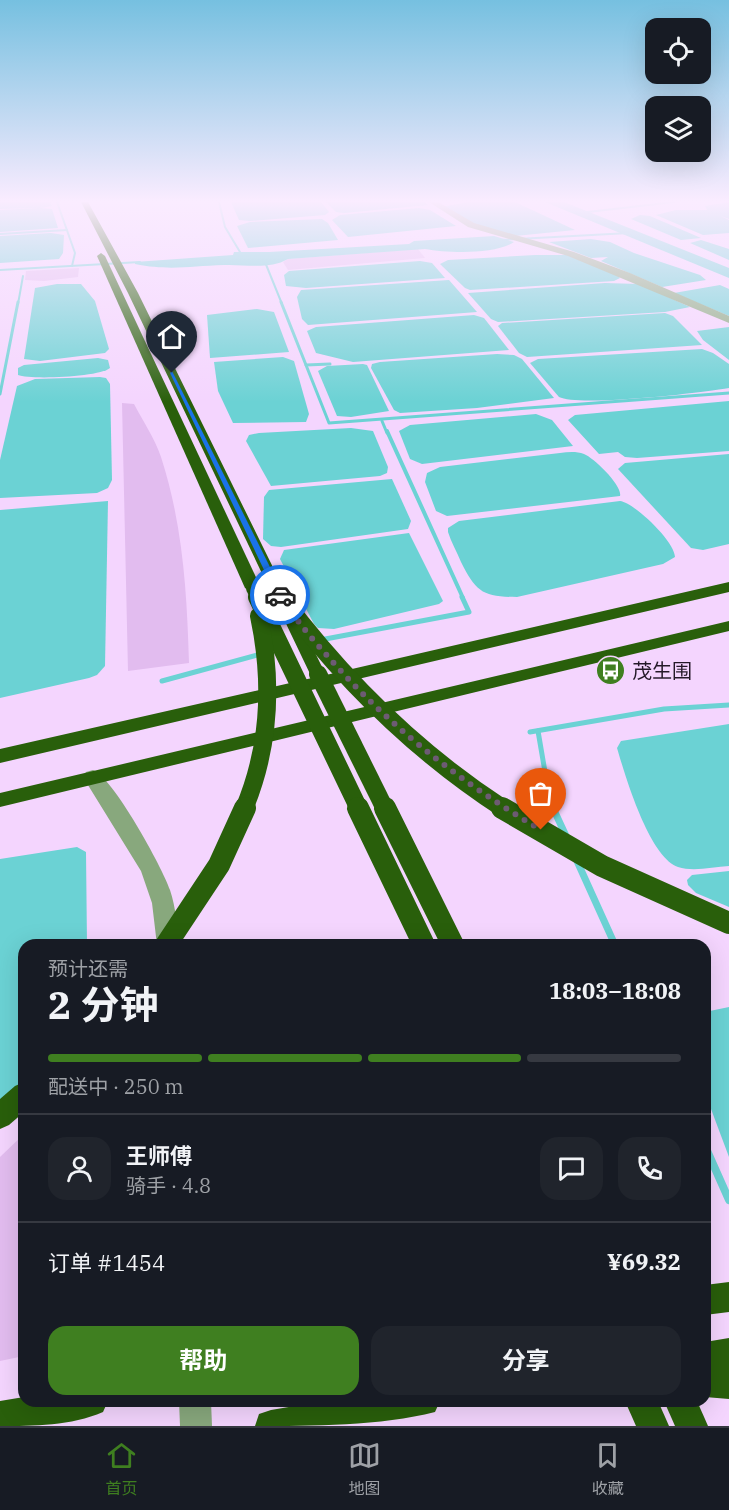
<!DOCTYPE html>
<html lang="zh">
<meta charset="utf-8">
<style>
body{margin:0;font-family:"IBM Plex Serif","Noto Sans SC",serif;background:#20242c;color:#f1f3f6;height:100vh;display:flex;flex-direction:column;font-size:22px;white-space:nowrap}
*{box-sizing:border-box;margin:0}
p{font-size:20px;color:#9ea1a6}
.icon{flex:none;width:33px;height:33px;fill:none;stroke:currentColor;stroke-width:2;stroke-linecap:round;stroke-linejoin:round}
.map{position:relative;flex:1;overflow:hidden}
.drawer{position:absolute;left:18px;top:939px;width:693px;height:468px;display:flex;flex-direction:column;background:#171b24;border-radius:18px;box-shadow:0 6px 24px #0002}
.drawer>*{flex:none}
.buttons{position:absolute;left:645px;top:18px;display:grid;gap:12px}
.buttons a{display:grid;place-items:center;width:66px;height:66px;border-radius:12px;background:#171b24;box-shadow:0 6px 24px #0002;font-size:30px}
.pin{position:absolute;display:grid;place-items:center;width:51px;height:51px;color:#fff;margin:-62px -26px;border-radius:50% 50% 50% 0;rotate:-45deg;box-shadow:0 0 6px #0007}
.pin .icon{rotate:45deg}
.courier{position:absolute;display:grid;place-items:center;width:60px;height:60px;margin:-30px;border:4px solid #1a73e8;border-radius:50%;background:#fff;color:#222;box-shadow:0 2px 8px #0007}
.overview em{font-style:normal;font-weight:700}
.overview div{display:flex;flex-direction:column-reverse}
.overview{display:flex;align-items:center;justify-content:space-between;height:102px;padding:0 30px}
h1{font-size:39px;font-weight:700;line-height:45px}
.bar{display:grid;grid-template-columns:repeat(4,1fr);gap:9px 6px;align-content:center;height:72px;padding:0 30px}
.bar i{height:8px;border-radius:4px;background:#363941}
.bar .selected{background:#3f7f20}
.bar p{grid-column:span 4}
.line{display:flex;align-items:center;gap:15px;padding:0 30px;border-top:2px solid #363941}
.line div{flex:1}
.round{display:grid;place-items:center;flex:none;width:63px;height:63px;border-radius:18px;background:#20242c}
.action{display:flex;gap:12px;margin-top:auto;padding:12px 30px}
.action a{flex:1;height:69px;border-radius:18px;background:#3f7f20;color:#fff;font-size:24px;font-weight:700;line-height:69px;text-align:center}
.action a+a{background:#20242c;color:#f1f3f6}
.menu{display:flex;justify-content:space-around;align-items:center;height:84px;border-top:2px solid #363941;background:#171b24;font-size:16px;color:#9ea1a6}
.menu a{display:grid;justify-items:center;gap:3px}
.menu .selected{color:#3f7f20}
.map>svg:first-child{display:block}
.green{fill:#e2bcef}
.water{fill:#6bd2d4}
.lines{fill:none;stroke-linecap:round;stroke-linejoin:round}
.stream-far5{stroke:#6bd2d4;stroke-width:2}
.stream-far4{stroke:#6bd2d4;stroke-width:3}
.stream-far3{stroke:#6bd2d4;stroke-width:4}
.stream-far2{stroke:#6bd2d4;stroke-width:5}
.stream-far1{stroke:#6bd2d4;stroke-width:7}
.stream{stroke:#6bd2d4;stroke-width:8}
.river{fill:#6bd2d4;fill-rule:evenodd}
.minor{fill:#88a87d;fill-rule:evenodd}
.highway{fill:#295f0b;fill-rule:evenodd}
.highway-bridge-far2{stroke:#295f0b;stroke-width:14}
.highway-bridge-far1{stroke:#295f0b;stroke-width:18}
.highway-bridge{stroke:#295f0b;stroke-width:22}
.route{fill:#1a73e8}
.done{stroke:#6d5b73;stroke-width:6;stroke-dasharray:0 10.8}
.labels{text-anchor:middle;stroke-width:4.5;stroke-linejoin:round;paint-order:stroke}
.poi-label{font-size:20px;fill:#241928;stroke:#f4d5fe;text-anchor:start}
</style>
<div class="map">
<svg width="729" height="1426" viewBox="0 0 729 1426">
<rect width="100%" height="100%" fill="#f4d5fe"/>
<g class="green">
<path d="M 418,249 L 425,258 L 288,270 L 283,262 L 288,259 Z"/>
<path d="M 79,268 L 78,277 L 44,281 L 25,280 L 26,271 Z"/>
<path d="M 122,403 L 134,404 C 143,421 155,439 161,457 C 183,525 187,593 189,663 L 128,671 Z"/>
<path d="M 24,1134 L 24,1356 L 0,1361 L 0,1157 Z"/>
</g>
<g class="water">
<path d="M 0,202 L 50,202 L 52,206 L 41,208 L 52,209 L 58,228 L 0,232 L 0,210 L 38,208 L 0,209 Z"/>
<path d="M 321,202 L 329,212 L 325,215 L 250,221 L 239,220 L 231,202 Z"/>
<path d="M 326,202 L 424,202 L 428,205 L 344,213 L 336,212 Z"/>
<path d="M 468,202 L 515,202 L 575,230 L 515,236 L 477,226 L 442,207 Z"/>
<path d="M 729,202 L 729,219 L 721,216 L 729,220 L 729,233 L 703,235 L 656,215 L 676,210 L 707,210 L 705,206 Z"/>
<path d="M 419,208 L 430,210 L 456,226 L 348,237 L 332,220 L 340,215 Z"/>
<path d="M 640,215 L 650,216 L 701,238 L 681,240 L 631,219 Z"/>
<path d="M 322,219 L 328,223 L 338,240 L 248,248 L 237,226 L 250,222 Z"/>
<path d="M 51,233 L 64,235 L 63,253 L 59,259 L 0,263 L 0,236 Z"/>
<path d="M 494,236 L 514,242 C 495,255 447,253 425,249 L 288,259 C 269,270 245,264 224,265 C 190,266 170,271 135,264 L 135,262 L 233,255 L 234,252 L 269,252 L 409,244 L 414,241 Z"/>
<path d="M 591,239 L 610,242 L 634,253 L 700,275 L 706,280 L 662,287 L 601,261 L 608,257 L 591,258 L 549,242 Z"/>
<path d="M 701,240 L 729,249 L 729,260 L 690,243 Z"/>
<path d="M 535,255 L 567,255 L 617,275 L 620,278 L 614,281 L 470,290 L 465,288 L 440,264 L 448,260 Z"/>
<path d="M 420,261 L 432,263 L 445,278 L 306,288 L 286,286 L 284,275 L 289,271 Z"/>
<path d="M 449,280 L 477,312 L 308,325 L 302,319 L 297,297 L 301,290 Z"/>
<path d="M 605,283 L 639,284 L 690,307 L 665,312 L 498,322 L 491,319 L 468,293 Z"/>
<path d="M 57,284 L 81,284 L 95,301 L 109,349 L 105,353 L 40,361 L 24,359 L 35,288 Z"/>
<path d="M 720,285 L 729,289 L 729,316 L 674,293 Z"/>
<path d="M 257,309 L 274,312 L 289,352 L 210,358 L 207,315 Z"/>
<path d="M 665,313 L 673,316 L 702,345 L 527,357 L 519,353 L 498,326 L 502,323 Z"/>
<path d="M 474,315 L 484,318 L 509,350 L 353,362 L 316,353 L 307,331 L 316,327 Z"/>
<path d="M 729,327 L 729,360 L 703,340 L 697,331 Z"/>
<path d="M 702,349 L 713,353 L 729,364 L 729,388 C 701,393 578,407 559,397 L 530,363 L 538,359 Z"/>
<path d="M 497,354 L 514,355 L 522,359 L 554,398 L 477,408 L 400,413 L 394,410 L 371,368 L 372,364 L 380,362 Z"/>
<path d="M 283,357 L 294,361 L 309,414 L 306,422 L 233,423 L 218,391 L 214,362 Z"/>
<path d="M 98,358 L 108,360 L 110,368 C 100,377 30,380 18,375 L 18,368 L 24,365 Z"/>
<path d="M 363,364 L 367,365 L 389,411 L 351,417 L 337,416 L 318,371 L 327,366 Z"/>
<path d="M 100,377 L 106,378 L 110,384 L 112,480 L 108,488 L 97,493 L 0,498 L 0,460 L 17,386 L 35,379 Z"/>
<path d="M 729,401 L 729,451 L 637,458 L 625,457 L 618,452 L 599,454 L 568,420 L 575,415 Z"/>
<path d="M 536,414 L 552,420 L 573,446 L 422,464 L 410,459 L 399,431 L 410,425 Z"/>
<path d="M 351,428 L 373,431 L 388,467 L 387,473 L 380,476 L 271,486 L 246,441 L 249,435 L 259,433 Z"/>
<path d="M 560,453 C 568,452 576,451 584,454 C 594,458 623,486 620,496 L 447,516 L 436,511 L 425,482 L 427,473 L 440,467 Z"/>
<path d="M 729,454 L 729,544 L 703,550 L 691,548 L 618,469 L 625,463 Z"/>
<path d="M 392,479 L 411,521 L 408,529 L 281,547 L 271,546 L 263,539 L 264,497 L 269,490 Z"/>
<path d="M 108,501 L 105,666 L 97,675 L 89,678 L 0,698 L 0,510 Z"/>
<path d="M 620,501 C 635,503 675,542 675,557 L 663,564 L 517,597 C 483,597 476,592 461,562 C 457,552 451,542 448,532 L 448,528 L 459,521 Z"/>
<path d="M 409,533 L 443,601 L 439,604 L 334,629 L 318,628 L 314,624 L 280,559 L 284,550 Z"/>
<path d="M 729,724 L 729,866 C 713,867 693,872 678,867 C 649,857 625,775 617,748 L 621,741 Z"/>
<path d="M 77,847 L 86,852 L 87,945 L 24,945 L 24,1089 L 0,1110 L 0,859 Z"/>
<path d="M 729,871 L 729,907 L 696,893 L 688,885 L 687,880 L 692,875 Z"/>
<path d="M 729,1007 L 729,1157 L 705,1093 L 705,1012 Z"/>
</g>
<g class="lines">
<g class="stream-far5">
<path d="M 57,202 L 75,253 L 72,266"/>
<path d="M 219,202 L 225,227 L 240,252"/>
<path d="M 579,213 L 674,202"/>
<path d="M 0,234 L 67,230"/>
<path d="M 499,240 L 629,233"/>
<path d="M 265,262 L 282,304"/>
<path d="M 0,270 L 140,262"/>
<path d="M 18,304 L 23,276"/>
</g>
<g class="stream-far4">
<path d="M 281,302 L 329,423 L 729,393"/>
<path d="M 306,365 L 330,364"/>
<path d="M 0,394 L 18,302"/>
<path d="M 382,421 L 387,433"/>
</g>
<path class="stream-far3" d="M 387,431 L 463,598"/>
<g class="stream-far2">
<path d="M 320,640 L 469,612 L 462,597"/>
<path d="M 162,681 L 261,654"/>
<path d="M 538,731 L 550,801 L 554,809"/>
<path d="M 530,732 L 664,709 L 729,705"/>
</g>
<g class="stream-far1">
<path d="M 553,808 L 566,836"/>
<path d="M 577,861 L 615,945"/>
</g>
<path class="stream" d="M 705,1146 L 729,1200"/>
<path class="river" d="M 545,202 L 564,202 L 729,268 L 729,278 Z"/>
<g class="minor">
<path d="M 429,202 L 438,202 L 474,223 L 574,252 L 630,273 L 729,316 L 729,323 L 568,256 L 468,227 Z"/>
<path d="M 93,770 C 112,776 163,868 170,890 C 176,908 177,926 179,945 L 157,945 L 152,903 L 141,871 L 83,777 L 86,772 Z"/>
<path d="M 179,1401 L 211,1401 L 212,1426 L 180,1426 Z"/>
</g>
<g class="highway">
<path d="M 81,202 L 88,202 L 138,293 L 326,675 L 729,582 L 729,592 L 0,763 L 0,749 L 312,678 L 128,293 Z"/>
<path d="M 101,253 L 105,256 L 261,588 L 258,591 L 253,593 L 245,588 L 97,256 Z"/>
<path d="M 729,621 L 729,631 L 0,807 L 0,793 Z"/>
<path d="M 24,1082 L 24,1112 L 9,1125 L 0,1129 L 0,1099 L 15,1086 Z"/>
<path d="M 729,1282 L 729,1312 L 705,1315 L 705,1285 Z"/>
<path d="M 729,1338 L 729,1399 L 705,1397 L 705,1342 Z"/>
<path d="M 24,1397 L 24,1401 L 108,1401 L 103,1412 C 71,1426 34,1426 0,1426 L 0,1401 Z"/>
<path d="M 324,1401 L 440,1401 L 435,1412 C 381,1426 312,1426 255,1426 L 259,1414 L 271,1410 Z"/>
<path d="M 625,1401 L 658,1401 L 669,1426 L 636,1426 Z"/>
<path d="M 664,1401 L 697,1401 L 708,1426 L 675,1426 Z"/>
</g>
<path class="highway-bridge-far2" d="M 253,588 L 258,598"/>
<g class="highway-bridge-far1">
<path d="M 257,597 L 359,809"/>
<path d="M 281,597 C 344,681 416,752 504,809"/>
<path d="M 318,674 L 385,809"/>
<path d="M 244,809 C 270,747 273,682 259,616"/>
</g>
<g class="highway-bridge">
<path d="M 358,808 L 424,945"/>
<path d="M 385,808 L 453,945"/>
<path d="M 502,808 L 602,866 L 729,923"/>
<path d="M 166,945 L 219,865 L 245,808"/>
</g>
</g>
<linearGradient id="sky" x2="0" y2="1"><stop stop-color="#76c0e0"/><stop offset="0.5" stop-color="#faecff"/><stop offset="1" stop-color="#faecff" stop-opacity="0"/></linearGradient>
<rect width="729" height="402" fill="url(#sky)"/>
<path class="route" d="M 172,371 L 284,595 L 283,597 L 276,595 L 170,373 Z"/>
<g class="lines">
<path class="done" d="M 280,595 C 294,618 313,640 331,660 C 393,730 461,782 541,830"/>
</g>
<defs>
<symbol id="bus-disc" viewBox="-11 -11 22 22"><circle r="9.5" fill="#3f7f20" stroke="#f4d5fe"/><path d="M-5-6H5V4H4V6H2V4H-2V6H-4V4H-5ZM-3.5-4V0h7V-4ZM-3.5 1.2v1.5H-2V1.2ZM2 1.2v1.5H3.5V1.2Z" fill="#fff"/></symbol>
</defs>
<g fill-rule="evenodd">
<use href="#bus-disc" x="594" y="654" width="33" height="33"/>
</g>
<g class="labels">
<g class="poi-label">
<text x="632" y="678">茂生围</text>
</g>
</g>
</svg>
<div class="buttons">
<a><svg class="icon" aria-label="locate" viewBox="0 0 24 24"><circle cx="12" cy="12" r="6"/><path d="M12 2v4M12 18v4M2 12h4M18 12h4"/></svg></a>
<a><svg class="icon" aria-label="layers" viewBox="0 0 24 24"><path d="M12 4l9 5-9 5-9-5zM3 14l9 5 9-5"/></svg></a>
</div>
<div class="pin" style="left:541px;top:830px;background:#ea580c"><svg class="icon" aria-label="bag" viewBox="0 0 24 24"><path d="M5 8h14l-1 12H6zM9 8a3 3 0 0 1 6 0"/></svg></div>
<div class="pin" style="left:172px;top:373px;background:#1f2937"><svg class="icon" aria-label="home" viewBox="0 0 24 24"><path d="M3 11l9-7 9 7M6 9v11h12V9"/></svg></div>
<div class="courier" style="left:280px;top:595px"><svg class="icon" aria-label="car" viewBox="0 0 24 24"><path d="M5 17H2v-5l4-1 3-4h7l3 4 3 1v5h-3M9 17h6M6 11h13"/><circle cx="7" cy="17" r="2"/><circle cx="17" cy="17" r="2"/></svg></div>
<section class="drawer">
<div class="overview"><div><h1>2 分钟</h1><p>预计还需</p></div><em>18:03–18:08</em></div>
<div class="bar"><i class="selected"></i><i class="selected"></i><i class="selected"></i><i></i><p>配送中 · 250 m</p></div>
<div class="line" style="height:108px"><a class="round"><svg class="icon" aria-label="person" viewBox="0 0 24 24"><circle cx="12" cy="8" r="4"/><path d="M4 21q1-7 8-7t8 7"/></svg></a><div><b>王师傅</b><p>骑手 · 4.8</p></div><a class="round"><svg class="icon" aria-label="chat" viewBox="0 0 24 24"><path d="M4 5h16v11H9l-5 4z"/></svg></a><a class="round"><svg class="icon" aria-label="phone" viewBox="0 0 24 24"><path d="M5 4h4l2 5-3 2q2 4 5 5l2-3 5 2v4C11 20 4 13 5 4z"/></svg></a></div>
<div class="line" style="height:78px"><div>订单 #1454</div><b>¥69.32</b></div>
<div class="action"><a>帮助</a><a>分享</a></div>
</section>
</div>
<nav class="menu">
<a class="selected"><svg class="icon" aria-label="home" viewBox="0 0 24 24"><path d="M3 11l9-7 9 7M6 9v11h12V9"/></svg>首页</a>
<a><svg class="icon" aria-label="map" viewBox="0 0 24 24"><path d="M3 6l6-2 6 2 6-2v14l-6 2-6-2-6 2zM9 4v14M15 6v14"/></svg>地图</a>
<a><svg class="icon" aria-label="saved" viewBox="0 0 24 24"><path d="M7 4h10v16l-5-4-5 4z"/></svg>收藏</a>
</nav>
